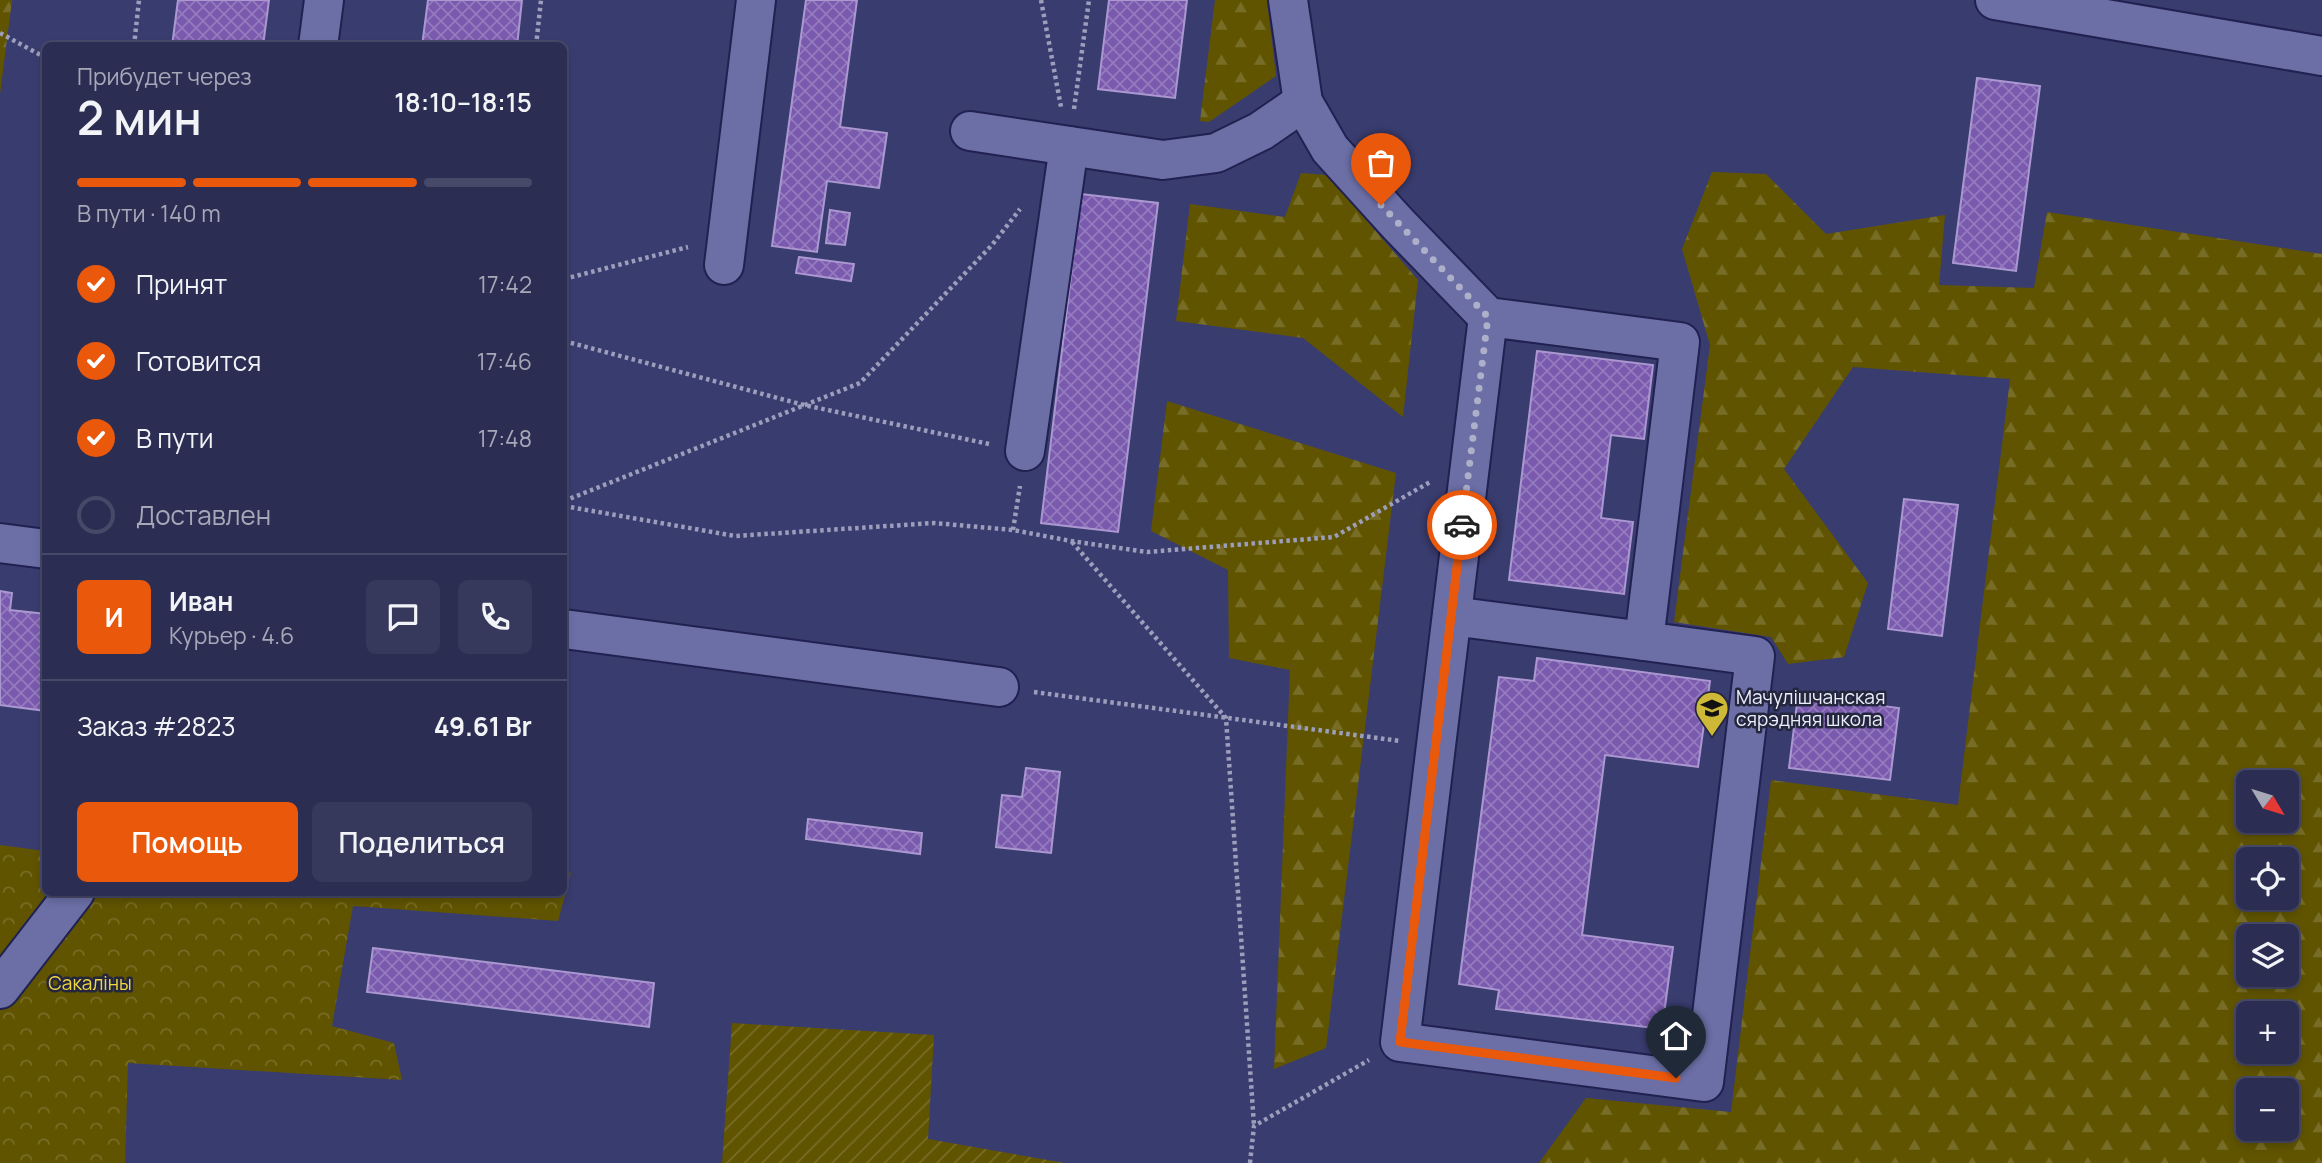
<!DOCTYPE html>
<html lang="ru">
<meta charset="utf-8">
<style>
body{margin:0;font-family:Manrope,sans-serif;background:#37395c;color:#f1f3f6;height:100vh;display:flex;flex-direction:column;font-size:26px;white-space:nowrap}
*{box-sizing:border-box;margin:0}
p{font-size:23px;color:#a6a8b8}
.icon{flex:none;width:38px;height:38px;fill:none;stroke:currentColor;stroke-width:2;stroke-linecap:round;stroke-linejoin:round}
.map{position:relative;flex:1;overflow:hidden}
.sheet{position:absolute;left:42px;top:42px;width:525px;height:854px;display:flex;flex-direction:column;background:#2b2d52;border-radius:10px;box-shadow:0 4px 10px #0003,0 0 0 2px #474969}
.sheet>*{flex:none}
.needle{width:46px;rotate:128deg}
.controls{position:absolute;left:2236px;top:770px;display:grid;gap:14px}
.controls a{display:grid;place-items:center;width:63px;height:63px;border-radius:10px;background:#2b2d52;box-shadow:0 4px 10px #0003,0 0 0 2px #474969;font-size:35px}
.pin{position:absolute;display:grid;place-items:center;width:60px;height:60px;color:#fff;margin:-72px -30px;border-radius:50% 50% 50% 0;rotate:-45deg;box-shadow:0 0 7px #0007}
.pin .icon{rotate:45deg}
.courier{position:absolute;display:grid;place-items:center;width:70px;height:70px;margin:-35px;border:5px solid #ea580c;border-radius:50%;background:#fff;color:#222;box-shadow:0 2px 9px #0007}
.head em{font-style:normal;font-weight:600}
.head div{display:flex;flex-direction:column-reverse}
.head{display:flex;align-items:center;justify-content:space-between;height:119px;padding:0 35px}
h1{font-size:46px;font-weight:600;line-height:52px}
.bar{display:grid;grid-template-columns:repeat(4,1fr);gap:10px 7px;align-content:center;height:84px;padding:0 35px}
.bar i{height:9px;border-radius:5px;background:#474969}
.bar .current{background:#ea580c}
.bar p{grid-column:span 4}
.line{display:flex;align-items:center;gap:18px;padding:0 35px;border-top:2px solid #474969}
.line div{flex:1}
.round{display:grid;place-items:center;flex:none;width:74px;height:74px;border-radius:10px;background:#37395c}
ol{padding:0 35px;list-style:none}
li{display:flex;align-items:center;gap:21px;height:77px}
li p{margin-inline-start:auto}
li .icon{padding:7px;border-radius:50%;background:#ea580c;color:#fff;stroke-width:4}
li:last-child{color:#a6a8b8}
li i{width:38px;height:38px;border:4px solid #474969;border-radius:50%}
.primary-button{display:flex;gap:14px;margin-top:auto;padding:14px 35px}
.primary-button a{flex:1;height:80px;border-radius:10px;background:#ea580c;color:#fff;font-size:28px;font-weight:600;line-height:80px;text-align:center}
.primary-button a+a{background:#37395c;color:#f1f3f6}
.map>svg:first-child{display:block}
.forest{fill:url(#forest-firs);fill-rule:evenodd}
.park{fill:url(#park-crowns)}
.garden{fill:url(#garden-furrows)}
.building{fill:url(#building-cross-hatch);stroke:#ab98d1;stroke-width:2}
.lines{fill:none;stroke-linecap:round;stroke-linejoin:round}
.minor-casing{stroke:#212151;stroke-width:42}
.path{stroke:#9c9ebb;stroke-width:4.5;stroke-dasharray:3.5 3.5;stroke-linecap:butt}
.minor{stroke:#6b6fa6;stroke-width:38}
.done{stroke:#aeb0ca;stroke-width:7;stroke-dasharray:0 12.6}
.route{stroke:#ea580c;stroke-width:9}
.labels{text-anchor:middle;stroke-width:5;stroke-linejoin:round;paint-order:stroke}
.poi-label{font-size:19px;fill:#edeefb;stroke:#24263d;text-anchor:start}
.park-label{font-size:19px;fill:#efd643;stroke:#24263d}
</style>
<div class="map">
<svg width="2322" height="1163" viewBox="0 0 2322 1163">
<defs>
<pattern id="forest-firs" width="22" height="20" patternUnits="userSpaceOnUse" patternTransform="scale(1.75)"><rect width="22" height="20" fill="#605400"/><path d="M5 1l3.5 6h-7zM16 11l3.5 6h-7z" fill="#776d26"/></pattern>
<pattern id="park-crowns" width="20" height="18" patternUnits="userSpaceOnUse" patternTransform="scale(1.75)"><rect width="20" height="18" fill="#605400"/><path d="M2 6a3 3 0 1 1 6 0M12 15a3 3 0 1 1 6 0" fill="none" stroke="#776d26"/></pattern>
<pattern id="garden-furrows" width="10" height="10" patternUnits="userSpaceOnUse" patternTransform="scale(1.75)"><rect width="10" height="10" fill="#605400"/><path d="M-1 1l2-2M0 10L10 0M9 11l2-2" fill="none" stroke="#776d26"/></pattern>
<pattern id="building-cross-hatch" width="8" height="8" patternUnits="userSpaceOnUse" patternTransform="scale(1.75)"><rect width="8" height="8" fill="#7a5aae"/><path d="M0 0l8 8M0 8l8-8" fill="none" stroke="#947abe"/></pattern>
</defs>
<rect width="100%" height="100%" fill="#393c6e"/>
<g class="forest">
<path d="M 0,0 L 12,0 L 0,94 Z"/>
<path d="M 1215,0 L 1267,0 L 1276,76 L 1209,122 L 1200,121 Z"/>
<path d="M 1712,172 L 1766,174 L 1826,234 L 1945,215 L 1939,285 L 2034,288 L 2047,212 L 2322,254 L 2322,1163 L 1539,1163 L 1586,1098 L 1731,1112 L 1771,780 L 1958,805 L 2010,379 L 1853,367 L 1784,469 L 1868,583 L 1844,657 L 1788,664 L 1771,637 L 1674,622 L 1710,345 L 1682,249 ZM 2287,782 L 2287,821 L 2249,821 L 2249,782 ZM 2287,859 L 2287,898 L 2249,898 L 2249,859 ZM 2287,936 L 2287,975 L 2249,975 L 2249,936 ZM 2287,1013 L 2287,1052 L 2249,1052 L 2249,1013 ZM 2287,1090 L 2287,1129 L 2249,1129 L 2249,1090 Z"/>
<path d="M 1301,173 L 1327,175 L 1418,280 L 1403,417 L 1303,338 L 1176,321 L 1190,204 L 1285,217 Z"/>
<path d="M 1167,401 L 1396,473 L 1326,1048 L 1274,1069 L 1290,670 L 1229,658 L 1228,570 L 1151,531 Z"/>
</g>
<path class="park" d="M 0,845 L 45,851 L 46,892 L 564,892 L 564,870 L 571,873 L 558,921 L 353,906 L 332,1026 L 394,1043 L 402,1080 L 128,1063 L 125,1163 L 0,1163 Z"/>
<path class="garden" d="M 732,1023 L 934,1035 L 928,1139 L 1065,1163 L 722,1163 Z"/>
<g class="building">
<path d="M 178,0 L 269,0 L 263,46 L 172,46 Z"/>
<path d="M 428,0 L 522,0 L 517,46 L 422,46 Z"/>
<path d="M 806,0 L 857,0 L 840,127 L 887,133 L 879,188 L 827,181 L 817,252 L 772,246 Z"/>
<path d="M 1109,0 L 1187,0 L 1175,98 L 1098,89 Z"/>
<path d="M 1977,78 L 2040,86 L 2016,271 L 1953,263 Z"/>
<path d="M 1081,194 L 1158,203 L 1118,532 L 1041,523 Z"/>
<path d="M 830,210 L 850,213 L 845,245 L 826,243 Z"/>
<path d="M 799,257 L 854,264 L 851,281 L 796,273 Z"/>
<path d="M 1537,351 L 1653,365 L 1644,439 L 1611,435 L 1601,518 L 1633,522 L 1624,594 L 1509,580 Z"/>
<path d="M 1904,499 L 1958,505 L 1942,636 L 1888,629 Z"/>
<path d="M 0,591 L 12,593 L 10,610 L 46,614 L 46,711 L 0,705 Z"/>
<path d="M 1537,658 L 1710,681 L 1698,767 L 1605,755 L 1582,935 L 1673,947 L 1662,1029 L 1496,1009 L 1499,990 L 1459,984 L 1499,677 L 1534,681 Z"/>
<path d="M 1798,695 L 1899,708 L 1890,780 L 1789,768 Z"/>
<path d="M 1026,768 L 1060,772 L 1051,853 L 996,847 L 1002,795 L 1022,797 Z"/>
<path d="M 808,819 L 922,833 L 920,854 L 806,839 Z"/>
<path d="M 373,948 L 654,983 L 649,1027 L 367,992 Z"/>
</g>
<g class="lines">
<defs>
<g id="minor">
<path d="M 1288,0 L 1303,102 L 1330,149 L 1398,224 L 1488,317 L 1680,342 L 1644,641 L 1755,656 L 1704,1082 L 1400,1042 L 1488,317"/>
<path d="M 1995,0 L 2322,56"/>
<path d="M 318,46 L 324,0"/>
<path d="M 970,131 L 1163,160 L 1216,153 L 1261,131 L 1303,102"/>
<path d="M 724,265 L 756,0"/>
<path d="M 1025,451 L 1069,146"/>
<path d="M 0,543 L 46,549"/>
<path d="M 1452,616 L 1644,641"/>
<path d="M 564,629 L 999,687"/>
<path d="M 0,989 L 75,892"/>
</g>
</defs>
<use href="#minor" class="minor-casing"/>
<g class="path">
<path d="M 1041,0 L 1061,107"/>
<path d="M 0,33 L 46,58"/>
<path d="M 134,46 L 139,0"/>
<path d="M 536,46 L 541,0"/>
<path d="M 1074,109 L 1089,0"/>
<path d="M 564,279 L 688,247"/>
<path d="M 564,341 L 804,405 L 989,444"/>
<path d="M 564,501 L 860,383 L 992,245 L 1020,209"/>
<path d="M 564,506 L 735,536 L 934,523 L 1013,530 L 1071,541 L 1147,552 L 1334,537 L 1430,482"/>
<path d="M 1013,530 L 1020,486"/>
<path d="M 1072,542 L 1226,718 L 1254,1126"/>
<path d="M 1034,692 L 1400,741"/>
<path d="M 1250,1163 L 1254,1126 L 1369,1060"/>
</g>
<use href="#minor" class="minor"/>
</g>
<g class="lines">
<path class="done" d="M 1381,205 L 1488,317 L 1462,525"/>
<path class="route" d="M 1462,525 L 1400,1042 L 1676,1078"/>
</g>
<defs>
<symbol id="school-pin" viewBox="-11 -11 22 30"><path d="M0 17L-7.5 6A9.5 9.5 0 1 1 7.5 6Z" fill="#ceb837" stroke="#24263d"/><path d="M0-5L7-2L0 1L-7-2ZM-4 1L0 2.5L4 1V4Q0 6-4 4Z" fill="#111"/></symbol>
</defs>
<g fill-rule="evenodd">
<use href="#school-pin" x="1693" y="689" width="38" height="52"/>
</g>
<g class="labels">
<g class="poi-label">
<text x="1736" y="704">Мачулішчанская<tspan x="1736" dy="22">сярэдняя школа</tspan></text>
</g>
<g class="park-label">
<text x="90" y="990">Сакаліны</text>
</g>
</g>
</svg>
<div class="controls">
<a><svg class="needle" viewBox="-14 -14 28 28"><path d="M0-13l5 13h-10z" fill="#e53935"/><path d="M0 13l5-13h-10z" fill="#a6a8b8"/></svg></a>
<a><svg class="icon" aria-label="locate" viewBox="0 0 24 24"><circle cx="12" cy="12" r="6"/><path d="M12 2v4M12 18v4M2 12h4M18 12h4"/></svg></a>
<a><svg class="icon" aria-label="layers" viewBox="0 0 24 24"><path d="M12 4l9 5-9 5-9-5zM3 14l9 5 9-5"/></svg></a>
<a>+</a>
<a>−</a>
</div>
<div class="pin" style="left:1381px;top:205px;background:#ea580c"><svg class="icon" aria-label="bag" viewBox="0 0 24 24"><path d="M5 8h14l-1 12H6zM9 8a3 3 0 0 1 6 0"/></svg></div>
<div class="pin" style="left:1676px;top:1078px;background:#1f2937"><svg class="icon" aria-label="home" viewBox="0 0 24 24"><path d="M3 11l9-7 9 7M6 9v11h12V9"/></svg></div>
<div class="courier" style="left:1462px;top:525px"><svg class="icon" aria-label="car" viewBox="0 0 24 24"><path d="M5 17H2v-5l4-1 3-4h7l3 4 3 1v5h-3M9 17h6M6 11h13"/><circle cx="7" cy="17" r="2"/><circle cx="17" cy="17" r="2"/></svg></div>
<section class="sheet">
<div class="head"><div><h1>2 мин</h1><p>Прибудет через</p></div><em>18:10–18:15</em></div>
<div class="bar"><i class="current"></i><i class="current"></i><i class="current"></i><i></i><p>В пути · 140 m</p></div>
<ol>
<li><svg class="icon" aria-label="check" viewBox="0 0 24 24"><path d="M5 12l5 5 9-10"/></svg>Принят<p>17:42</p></li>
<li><svg class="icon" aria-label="check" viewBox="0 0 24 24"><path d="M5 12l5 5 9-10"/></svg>Готовится<p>17:46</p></li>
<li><svg class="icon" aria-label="check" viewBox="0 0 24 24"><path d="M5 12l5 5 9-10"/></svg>В пути<p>17:48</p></li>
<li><i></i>Доставлен</li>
</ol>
<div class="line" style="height:126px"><b class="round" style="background:#ea580c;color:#fff">И</b><div><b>Иван</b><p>Курьер · 4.6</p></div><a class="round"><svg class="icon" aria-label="chat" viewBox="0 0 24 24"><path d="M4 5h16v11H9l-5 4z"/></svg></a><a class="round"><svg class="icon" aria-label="phone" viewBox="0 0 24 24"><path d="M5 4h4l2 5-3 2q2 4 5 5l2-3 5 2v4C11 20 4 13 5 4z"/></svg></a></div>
<div class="line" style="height:91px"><div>Заказ #2823</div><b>49.61 Br</b></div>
<div class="primary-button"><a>Помощь</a><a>Поделиться</a></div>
</section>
</div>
